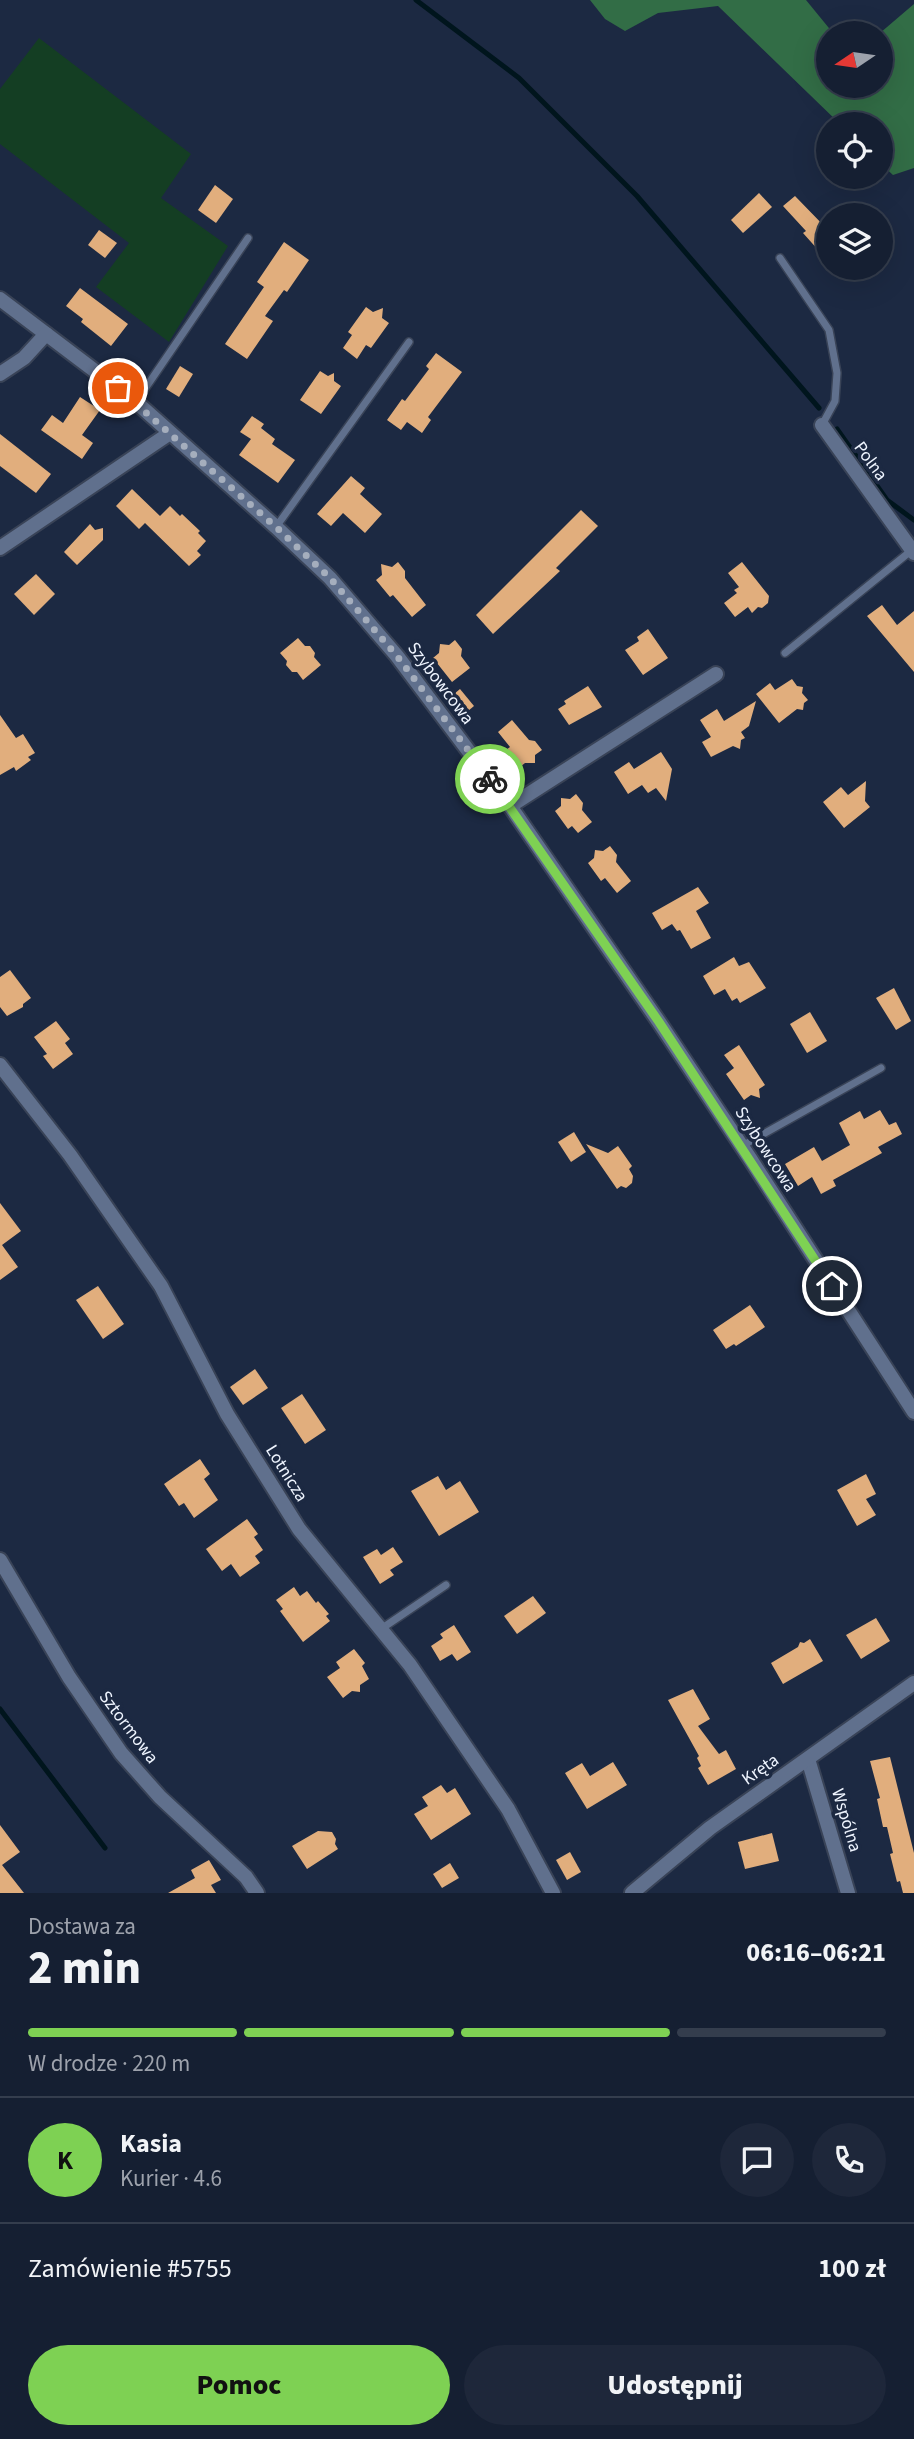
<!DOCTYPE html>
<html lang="pl">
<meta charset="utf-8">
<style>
body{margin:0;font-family:"Source Sans 3",sans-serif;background:#1e273a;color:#f1f3f6;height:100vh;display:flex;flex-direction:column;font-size:26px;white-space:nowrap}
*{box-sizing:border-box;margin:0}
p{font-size:23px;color:#9da2ac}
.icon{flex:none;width:38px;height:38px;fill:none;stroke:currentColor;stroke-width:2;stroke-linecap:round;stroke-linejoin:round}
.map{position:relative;height:1893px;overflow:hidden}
.side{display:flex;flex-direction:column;background:#151f32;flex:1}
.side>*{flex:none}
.needle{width:46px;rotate:257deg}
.tools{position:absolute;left:816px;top:21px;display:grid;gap:14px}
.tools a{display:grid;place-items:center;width:77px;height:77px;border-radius:50%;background:#151f32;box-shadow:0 7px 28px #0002,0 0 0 2px #343d4d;font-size:35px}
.pin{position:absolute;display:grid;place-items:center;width:60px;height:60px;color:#fff;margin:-30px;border:4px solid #fff;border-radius:50%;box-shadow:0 2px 7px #0007}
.courier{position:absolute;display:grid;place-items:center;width:70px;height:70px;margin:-35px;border:5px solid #7ed153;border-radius:50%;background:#fff;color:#222;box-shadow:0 2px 9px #0007}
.summary em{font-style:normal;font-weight:800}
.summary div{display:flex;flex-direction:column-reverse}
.summary{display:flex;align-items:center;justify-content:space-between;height:119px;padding:0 28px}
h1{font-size:46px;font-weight:800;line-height:52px}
.bar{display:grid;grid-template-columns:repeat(4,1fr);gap:10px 7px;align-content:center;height:84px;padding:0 28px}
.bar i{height:9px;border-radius:5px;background:#343d4d}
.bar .current{background:#7ed153}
.bar p{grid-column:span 4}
.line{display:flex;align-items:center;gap:18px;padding:0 28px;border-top:2px solid #343d4d}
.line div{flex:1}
.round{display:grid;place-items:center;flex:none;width:74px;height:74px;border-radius:37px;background:#1e273a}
.button{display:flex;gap:14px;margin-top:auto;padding:14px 28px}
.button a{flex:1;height:80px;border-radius:42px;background:#7ed153;color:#111;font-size:28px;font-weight:800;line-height:80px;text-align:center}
.button a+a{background:#1e273a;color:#f1f3f6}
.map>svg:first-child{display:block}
.green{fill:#143e23}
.forest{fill:#326d46}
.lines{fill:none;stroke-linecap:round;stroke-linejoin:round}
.stream{stroke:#00151d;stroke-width:5}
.building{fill:#e1ae7d}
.lane-casing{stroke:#394357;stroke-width:10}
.street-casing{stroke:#394357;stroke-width:18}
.lane{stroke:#60708d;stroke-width:7}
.street{stroke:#60708d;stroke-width:14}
.done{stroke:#a5aebd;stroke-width:7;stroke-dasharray:0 12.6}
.route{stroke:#7ed153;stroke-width:9}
.labels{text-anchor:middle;stroke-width:7;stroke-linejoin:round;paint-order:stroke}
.street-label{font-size:18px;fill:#eff5ff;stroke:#1c2942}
</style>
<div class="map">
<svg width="914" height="1893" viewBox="0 0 914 1893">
<rect width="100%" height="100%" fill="#1c2942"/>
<path class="green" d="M 39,38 L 191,154 L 161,198 L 228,246 L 169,342 L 96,287 L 129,243 L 0,144 L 0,89 Z"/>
<path class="forest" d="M 590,0 L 806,0 L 833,33 L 828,33 L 828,86 L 880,86 L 880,33 L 914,4 L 914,168 L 893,175 L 880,163 L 880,124 L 840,124 L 718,6 L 658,13 L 625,31 L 605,19 Z"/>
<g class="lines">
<g class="stream">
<path d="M 416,0 L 519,78 L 637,196 L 819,408"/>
<path d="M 837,429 L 887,500 L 914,520"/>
<path d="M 0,1709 L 105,1848"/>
</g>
</g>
<g class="building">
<path d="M 215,185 L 233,199 L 216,223 L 198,210 Z"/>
<path d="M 759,193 L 772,207 L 743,233 L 731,220 Z"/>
<path d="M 795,196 L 828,230 L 828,261 L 803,233 L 806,231 L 783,206 Z"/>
<path d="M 99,230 L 117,243 L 105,258 L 88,245 Z"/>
<path d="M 284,242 L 309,260 L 287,292 L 284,290 L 265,316 L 273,321 L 247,359 L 225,344 L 264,287 L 257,282 Z"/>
<path d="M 80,288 L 128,324 L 111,346 L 81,322 L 83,319 L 66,306 Z"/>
<path d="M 366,307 L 373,312 L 383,308 L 382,318 L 389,323 L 371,348 L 366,345 L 357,359 L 343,348 L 352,335 L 348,332 Z"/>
<path d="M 436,353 L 462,372 L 428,417 L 431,420 L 422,433 L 407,422 L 401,430 L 387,420 L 402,399 L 405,401 L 429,369 L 426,366 Z"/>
<path d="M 180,366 L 193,374 L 179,397 L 166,389 Z"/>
<path d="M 320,371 L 328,376 L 334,373 L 334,381 L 341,386 L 321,414 L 300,400 Z"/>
<path d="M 80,397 L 100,410 L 82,435 L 93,443 L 82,459 L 41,430 L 52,415 L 63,423 Z"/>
<path d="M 252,416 L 264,424 L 261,428 L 275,439 L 272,444 L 295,460 L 278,483 L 239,455 L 251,439 L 240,432 Z"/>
<path d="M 0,434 L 51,474 L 36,493 L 0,466 Z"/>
<path d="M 351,476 L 365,488 L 360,494 L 382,514 L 365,533 L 343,513 L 331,526 L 317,514 Z"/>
<path d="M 132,489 L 160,516 L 170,506 L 180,516 L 182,514 L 200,531 L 198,533 L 206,541 L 197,551 L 201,555 L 189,566 L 145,523 L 139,529 L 116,506 Z"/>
<path d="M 581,510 L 598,526 L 556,568 L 560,571 L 493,634 L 476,615 Z"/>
<path d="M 90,524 L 95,530 L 103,528 L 103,540 L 77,565 L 64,552 Z"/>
<path d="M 398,562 L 405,571 L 405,578 L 426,605 L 412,617 L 393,595 L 390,597 L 376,580 L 382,575 L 381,564 L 392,567 Z"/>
<path d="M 742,562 L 769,596 L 768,603 L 762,608 L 758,607 L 752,613 L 748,607 L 735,617 L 724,603 L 737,593 L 734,590 L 739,587 L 728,573 Z"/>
<path d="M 36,574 L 55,594 L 34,615 L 14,594 Z"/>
<path d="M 882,605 L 897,625 L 914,611 L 914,672 L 867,616 Z"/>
<path d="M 648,629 L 668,658 L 643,675 L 625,650 L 639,641 L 637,637 Z"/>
<path d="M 298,638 L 305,646 L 310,646 L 315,653 L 314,657 L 321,665 L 303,680 L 297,672 L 292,672 L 286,665 L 287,661 L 280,653 Z"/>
<path d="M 455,640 L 462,649 L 461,656 L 470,668 L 452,682 L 433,658 L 439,653 L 440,644 L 449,645 Z"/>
<path d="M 792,679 L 797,686 L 803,687 L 802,693 L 808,700 L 804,703 L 803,710 L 797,709 L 779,723 L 756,694 L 770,683 L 775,690 Z"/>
<path d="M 588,686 L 602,707 L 569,725 L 558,709 L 566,704 L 564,701 Z"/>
<path d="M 460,689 L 474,706 L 462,716 L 448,699 Z"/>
<path d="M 756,701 L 749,726 L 741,732 L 745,738 L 741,740 L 740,749 L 733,746 L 711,757 L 702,742 L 711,737 L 700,720 L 717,709 L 724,721 Z"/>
<path d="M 0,715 L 16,738 L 23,734 L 35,753 L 28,757 L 31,760 L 16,771 L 14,767 L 0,775 Z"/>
<path d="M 512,720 L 529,740 L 535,741 L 542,750 L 535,755 L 535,763 L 525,763 L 520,767 L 506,750 L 510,747 L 498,732 Z"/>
<path d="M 661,752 L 672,769 L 666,801 L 656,788 L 648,793 L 642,785 L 628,794 L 614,772 L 629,762 L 634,769 Z"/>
<path d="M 866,781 L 865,801 L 870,807 L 844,828 L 823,802 L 841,787 L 848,795 Z"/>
<path d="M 576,794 L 583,803 L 582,810 L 592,822 L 578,833 L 572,826 L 568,829 L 555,811 L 561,806 L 561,798 L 570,799 Z"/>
<path d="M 610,846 L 617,855 L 616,862 L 631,881 L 617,893 L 605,878 L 601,881 L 588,863 L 594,858 L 595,850 L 603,851 Z"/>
<path d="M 698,887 L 709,903 L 696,911 L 711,938 L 691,949 L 680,930 L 677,931 L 672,924 L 662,930 L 652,913 Z"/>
<path d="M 734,957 L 739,966 L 749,962 L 766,988 L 740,1003 L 737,998 L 732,1001 L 725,989 L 714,995 L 703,976 Z"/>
<path d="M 10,970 L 31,998 L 23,1004 L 23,1007 L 7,1016 L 0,1007 L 0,977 Z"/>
<path d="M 894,988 L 911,1021 L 896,1030 L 876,998 Z"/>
<path d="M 810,1012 L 827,1041 L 807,1053 L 790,1024 Z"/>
<path d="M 56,1021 L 70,1039 L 65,1043 L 73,1054 L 53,1069 L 43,1056 L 47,1054 L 34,1037 Z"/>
<path d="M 739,1045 L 765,1085 L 759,1089 L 760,1098 L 751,1095 L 744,1100 L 726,1074 L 734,1068 L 724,1055 Z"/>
<path d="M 880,1110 L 889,1125 L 896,1122 L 902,1134 L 878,1147 L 882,1153 L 833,1180 L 836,1186 L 821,1194 L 812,1177 L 798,1186 L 785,1164 L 814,1147 L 822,1161 L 850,1145 L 839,1123 L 860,1111 L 864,1119 Z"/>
<path d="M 574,1132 L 586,1152 L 571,1162 L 558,1142 Z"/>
<path d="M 586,1144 L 608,1153 L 618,1146 L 632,1166 L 629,1169 L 633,1176 L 632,1183 L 626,1188 L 621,1186 L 617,1189 Z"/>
<path d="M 0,1203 L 21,1231 L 2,1245 L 18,1267 L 0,1280 Z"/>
<path d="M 98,1286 L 124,1324 L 103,1339 L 76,1300 Z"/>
<path d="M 750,1305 L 765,1327 L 736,1346 L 734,1344 L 726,1349 L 713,1330 Z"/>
<path d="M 255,1369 L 268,1388 L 243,1405 L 230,1387 Z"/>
<path d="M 302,1394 L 326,1430 L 305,1444 L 281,1408 Z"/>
<path d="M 200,1459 L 210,1474 L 204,1479 L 218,1500 L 194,1518 L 184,1503 L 179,1506 L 164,1484 Z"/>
<path d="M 866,1474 L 876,1494 L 866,1499 L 876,1515 L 857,1526 L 837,1490 Z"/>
<path d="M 438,1476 L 446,1490 L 460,1481 L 479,1512 L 439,1536 L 411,1491 Z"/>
<path d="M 247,1519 L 258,1534 L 254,1537 L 263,1550 L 255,1556 L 260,1563 L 240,1577 L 231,1564 L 222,1571 L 206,1549 Z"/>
<path d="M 393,1547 L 403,1562 L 390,1570 L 394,1575 L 380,1584 L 363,1557 L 377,1549 L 381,1555 Z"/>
<path d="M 294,1587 L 300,1596 L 307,1591 L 316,1603 L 318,1601 L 329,1614 L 326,1616 L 330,1621 L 303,1642 L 280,1611 L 283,1609 L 276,1600 Z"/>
<path d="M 533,1596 L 546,1613 L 517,1634 L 504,1616 Z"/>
<path d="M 876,1618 L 890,1641 L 861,1659 L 846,1635 Z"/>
<path d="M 454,1625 L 471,1652 L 457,1661 L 452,1654 L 440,1661 L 431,1646 L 443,1638 L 440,1634 Z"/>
<path d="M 810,1639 L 823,1661 L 783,1684 L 771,1663 L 798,1647 L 800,1642 L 804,1643 Z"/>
<path d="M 354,1649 L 365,1663 L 362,1666 L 369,1679 L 360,1685 L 360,1692 L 352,1691 L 343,1698 L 327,1677 L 340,1668 L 336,1662 Z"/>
<path d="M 693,1689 L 710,1719 L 698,1726 L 719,1754 L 726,1750 L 736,1769 L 708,1785 L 698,1768 L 701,1766 L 697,1758 L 699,1756 L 668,1700 Z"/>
<path d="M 890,1757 L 914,1853 L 914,1893 L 903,1893 L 900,1881 L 897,1882 L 890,1854 L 893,1853 L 887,1827 L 883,1827 L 877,1799 L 880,1798 L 870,1761 Z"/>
<path d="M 613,1762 L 627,1785 L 587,1809 L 565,1773 L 582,1763 L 590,1776 Z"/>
<path d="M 441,1785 L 447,1793 L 455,1788 L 471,1814 L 431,1840 L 414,1814 L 428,1806 L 422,1797 Z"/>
<path d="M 0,1825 L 20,1852 L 2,1865 L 24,1893 L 0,1893 Z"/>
<path d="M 318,1831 L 332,1832 L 336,1839 L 335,1844 L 338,1849 L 307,1869 L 292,1846 Z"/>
<path d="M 772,1833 L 779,1861 L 745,1869 L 738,1842 Z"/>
<path d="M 570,1852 L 581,1872 L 567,1880 L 556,1860 Z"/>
<path d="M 209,1860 L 221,1880 L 211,1885 L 216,1893 L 168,1893 L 195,1878 L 191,1870 Z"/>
<path d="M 450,1863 L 459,1878 L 442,1888 L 433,1874 Z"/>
</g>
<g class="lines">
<defs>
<g id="lane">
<path d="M 780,258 L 829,330 L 837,373 L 835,401 L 822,425"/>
<path d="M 136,402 L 248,238"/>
<path d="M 276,527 L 409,342"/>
<path d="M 785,653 L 912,550"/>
<path d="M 742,1146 L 881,1068"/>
<path d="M 381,1629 L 446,1585"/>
</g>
<g id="street">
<path d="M 0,299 L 136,402 L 276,527 L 330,578 L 397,656 L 510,806 L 659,1022 L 751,1160 L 914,1412"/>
<path d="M 0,374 L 24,358 L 46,334"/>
<path d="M 822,425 L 914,553"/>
<path d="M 0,548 L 170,433"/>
<path d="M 510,806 L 716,674"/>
<path d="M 0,1065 L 70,1155 L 161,1286 L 227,1414 L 299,1529 L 410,1665 L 508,1809 L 553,1893"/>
<path d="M 0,1560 L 69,1677 L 121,1753 L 160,1797 L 246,1877 L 257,1893"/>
<path d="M 808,1759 L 848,1893"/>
<path d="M 632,1893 L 710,1828 L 914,1683"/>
</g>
</defs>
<use href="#lane" class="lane-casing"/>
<use href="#street" class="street-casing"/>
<use href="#lane" class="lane"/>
<use href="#street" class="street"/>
</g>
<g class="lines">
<path class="done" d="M 118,388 L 276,527 L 330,578 L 397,656 L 490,779"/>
<path class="route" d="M 490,779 L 659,1022 L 832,1286"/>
</g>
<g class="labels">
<g class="street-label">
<text transform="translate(871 461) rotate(54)" y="6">Polna</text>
<text transform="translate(441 683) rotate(53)" y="6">Szybowcowa</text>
<text transform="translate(766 1149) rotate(57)" y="6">Szybowcowa</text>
<text transform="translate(287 1473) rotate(58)" y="6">Lotnicza</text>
<text transform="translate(129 1727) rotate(53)" y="6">Sztormowa</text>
<text transform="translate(760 1769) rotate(-35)" y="6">Kręta</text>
<text transform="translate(847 1820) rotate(73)" y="6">Wspólna</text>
</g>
</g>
</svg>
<div class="tools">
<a><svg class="needle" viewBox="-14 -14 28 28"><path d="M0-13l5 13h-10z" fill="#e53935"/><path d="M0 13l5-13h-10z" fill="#9da2ac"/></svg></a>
<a><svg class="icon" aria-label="locate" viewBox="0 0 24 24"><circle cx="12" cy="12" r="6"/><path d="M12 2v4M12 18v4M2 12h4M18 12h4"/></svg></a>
<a><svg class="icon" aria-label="layers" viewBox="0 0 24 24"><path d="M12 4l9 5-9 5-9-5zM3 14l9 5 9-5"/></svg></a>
</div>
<div class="pin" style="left:118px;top:388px;background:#ea580c"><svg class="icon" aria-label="bag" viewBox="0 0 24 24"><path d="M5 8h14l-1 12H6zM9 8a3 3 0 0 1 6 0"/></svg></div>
<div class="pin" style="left:832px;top:1286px;background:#1f2937"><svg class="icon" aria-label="home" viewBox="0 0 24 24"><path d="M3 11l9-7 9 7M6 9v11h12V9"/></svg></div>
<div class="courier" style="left:490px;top:779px"><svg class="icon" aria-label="bike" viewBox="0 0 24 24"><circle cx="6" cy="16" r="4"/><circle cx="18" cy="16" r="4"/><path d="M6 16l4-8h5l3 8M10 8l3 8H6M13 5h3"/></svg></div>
</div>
<section class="side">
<div class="summary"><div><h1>2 min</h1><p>Dostawa za</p></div><em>06:16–06:21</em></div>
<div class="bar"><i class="current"></i><i class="current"></i><i class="current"></i><i></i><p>W drodze · 220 m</p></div>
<div class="line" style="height:126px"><b class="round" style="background:#7ed153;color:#111">K</b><div><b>Kasia</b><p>Kurier · 4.6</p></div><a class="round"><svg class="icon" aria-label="chat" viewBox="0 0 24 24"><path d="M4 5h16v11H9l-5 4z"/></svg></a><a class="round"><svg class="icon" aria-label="phone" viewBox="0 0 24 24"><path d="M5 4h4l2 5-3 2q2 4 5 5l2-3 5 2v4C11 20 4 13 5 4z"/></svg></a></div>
<div class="line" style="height:91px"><div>Zamówienie #5755</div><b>100 zł</b></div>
<div class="button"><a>Pomoc</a><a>Udostępnij</a></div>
</section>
